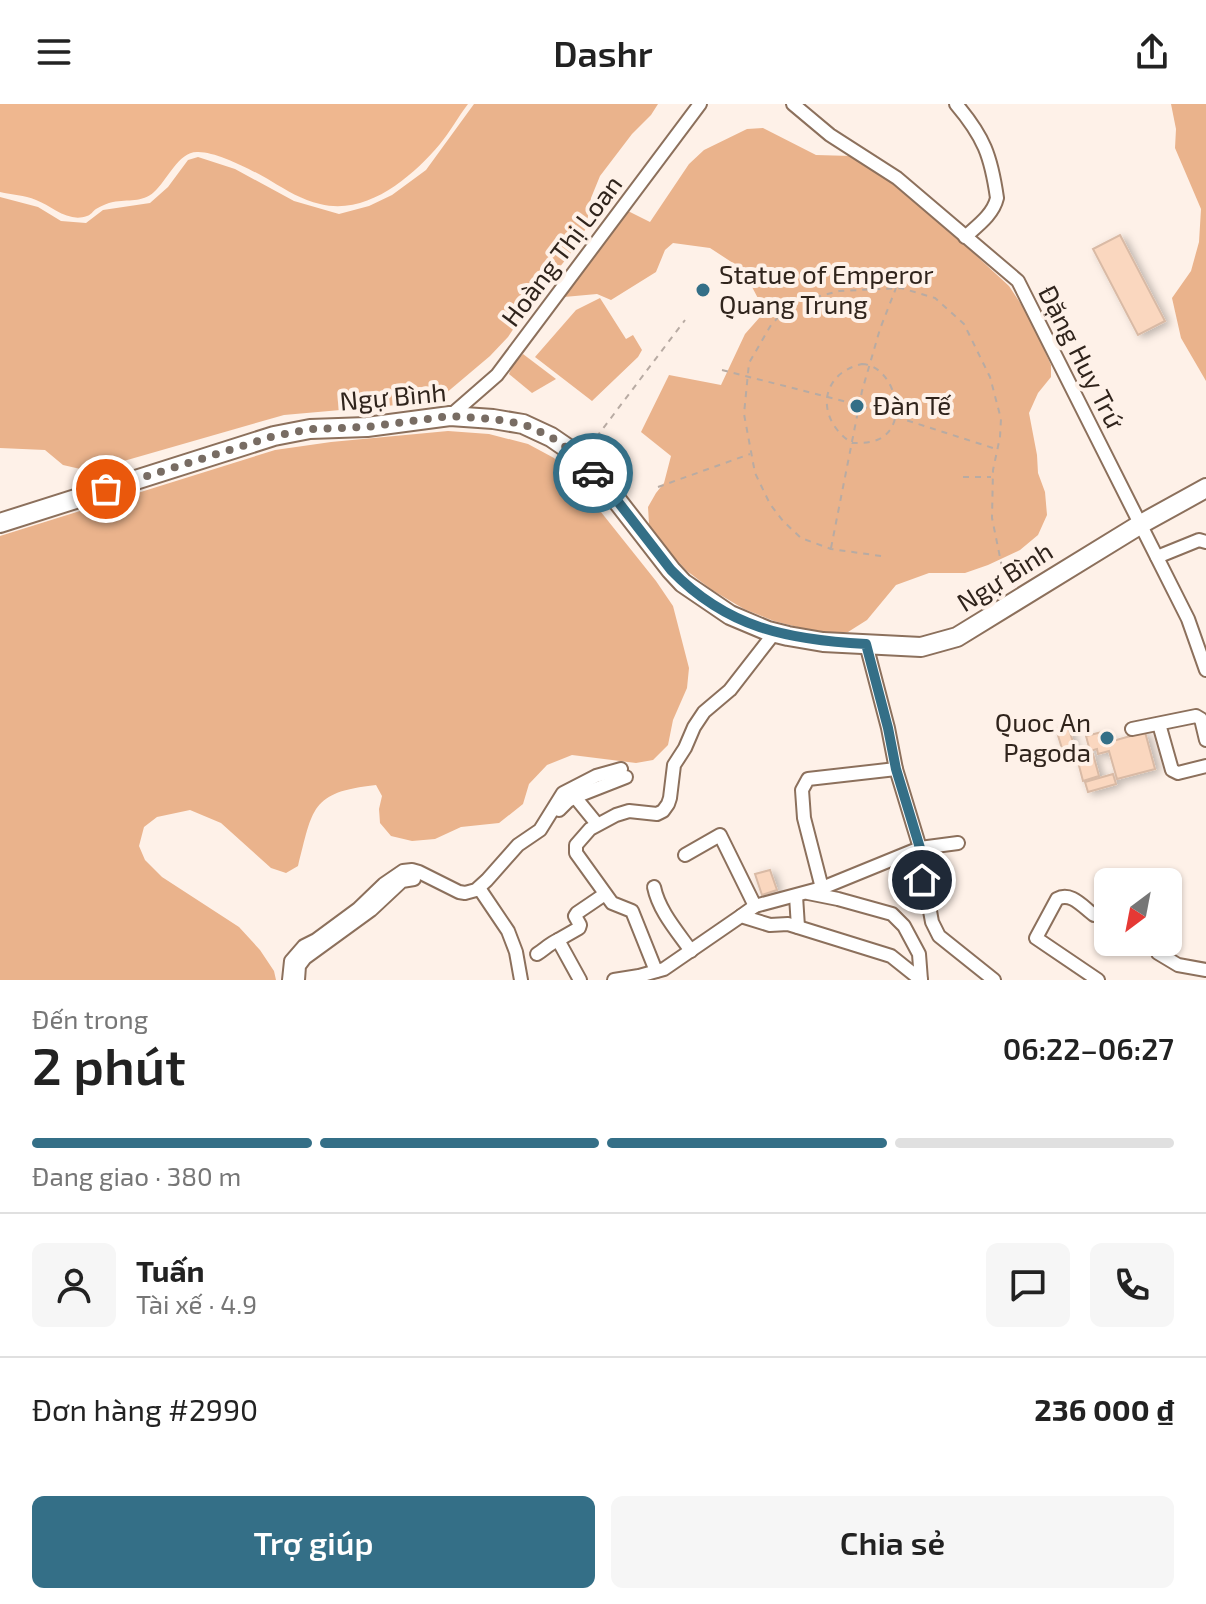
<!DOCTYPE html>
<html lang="vi">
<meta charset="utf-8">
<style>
body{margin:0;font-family:"Exo 2",sans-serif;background:#f6f6f6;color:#222;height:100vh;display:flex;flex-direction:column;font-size:30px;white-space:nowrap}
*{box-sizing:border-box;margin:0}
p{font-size:26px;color:#767676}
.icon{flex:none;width:44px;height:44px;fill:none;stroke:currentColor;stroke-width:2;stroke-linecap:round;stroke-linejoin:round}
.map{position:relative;height:876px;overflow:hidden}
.side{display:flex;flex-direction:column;background:#fff;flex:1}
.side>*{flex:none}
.needle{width:52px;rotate:212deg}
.buttons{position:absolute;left:1094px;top:764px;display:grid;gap:16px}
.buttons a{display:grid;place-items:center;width:88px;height:88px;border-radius:12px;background:#fff;box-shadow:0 2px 6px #0004;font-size:40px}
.pin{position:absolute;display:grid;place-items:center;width:68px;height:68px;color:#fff;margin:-34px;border:4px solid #fff;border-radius:50%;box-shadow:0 2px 8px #0007}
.courier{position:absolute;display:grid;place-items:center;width:80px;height:80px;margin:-40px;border:6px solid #346f87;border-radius:50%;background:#fff;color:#222;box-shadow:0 2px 10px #0007}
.summary em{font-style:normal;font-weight:600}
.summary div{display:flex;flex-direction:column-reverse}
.summary{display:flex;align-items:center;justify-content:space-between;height:136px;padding:0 32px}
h1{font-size:52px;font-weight:600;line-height:60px}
.bar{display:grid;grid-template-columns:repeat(4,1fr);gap:12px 8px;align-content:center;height:96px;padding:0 32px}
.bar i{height:10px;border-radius:6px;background:#e0e0e0}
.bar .current{background:#346f87}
.bar p{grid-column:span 4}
.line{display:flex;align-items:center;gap:20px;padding:0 32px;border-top:2px solid #e0e0e0}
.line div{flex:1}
.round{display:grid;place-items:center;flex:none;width:84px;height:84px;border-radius:12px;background:#f6f6f6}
.button{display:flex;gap:16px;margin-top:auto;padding:16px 32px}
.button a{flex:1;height:92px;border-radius:12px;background:#346f87;color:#fff;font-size:32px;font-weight:600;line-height:92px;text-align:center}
.button a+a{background:#f6f6f6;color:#222}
header{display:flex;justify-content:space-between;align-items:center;height:104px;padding:0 32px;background:#fff;font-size:36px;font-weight:600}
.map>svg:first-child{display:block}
.green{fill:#eab38c}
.forest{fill:#efb78f}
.building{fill:#fad7bf;stroke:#d9baa5;stroke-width:2;filter:url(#shadow)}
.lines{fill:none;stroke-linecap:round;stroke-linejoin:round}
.minor-casing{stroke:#8c705c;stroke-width:16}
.highway-casing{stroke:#8c705c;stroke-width:22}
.path{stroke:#b8aba3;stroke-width:2;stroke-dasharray:6 6;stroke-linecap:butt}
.minor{stroke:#fff;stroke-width:12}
.highway{stroke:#fff;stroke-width:18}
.done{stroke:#786c63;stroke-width:8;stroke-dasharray:0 14.4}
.route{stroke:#346f87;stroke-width:10}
.poi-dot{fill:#346f87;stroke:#fef1e8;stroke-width:3}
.labels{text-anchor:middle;stroke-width:8;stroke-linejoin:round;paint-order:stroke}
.street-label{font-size:26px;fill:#30241c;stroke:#fef1e8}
.poi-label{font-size:26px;fill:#30241c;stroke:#fef1e8;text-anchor:start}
</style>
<header><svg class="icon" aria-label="menu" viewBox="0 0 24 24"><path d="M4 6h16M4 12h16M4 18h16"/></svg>Dashr<svg class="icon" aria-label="share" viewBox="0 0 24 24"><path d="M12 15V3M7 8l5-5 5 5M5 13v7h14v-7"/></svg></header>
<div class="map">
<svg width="1206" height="876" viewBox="0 0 1206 876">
<defs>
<filter id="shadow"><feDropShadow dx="4.5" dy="2.5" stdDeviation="4" flood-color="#0004"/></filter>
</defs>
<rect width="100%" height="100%" fill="#fef1e8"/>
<g class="green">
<path d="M 474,0 L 658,0 L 651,11 L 632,30 L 600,72 L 591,94 L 586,124 L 576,143 L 532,197 L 508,233 L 490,252 L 445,290 L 397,301 L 284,311 L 89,367 L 63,361 L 45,346 L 0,344 L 0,93 L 38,103 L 61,117 L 86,119 L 103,106 L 150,99 L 168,83 L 188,56 L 198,53 L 235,65 L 294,97 L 339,110 L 369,102 L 392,91 L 426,66 Z"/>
<path d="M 1171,0 L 1206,0 L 1206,277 L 1181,234 L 1172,194 L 1191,167 L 1199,138 L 1201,105 L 1175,44 L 1176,25 Z"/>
<path d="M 763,24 L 816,51 L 852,52 L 882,71 L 969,145 L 1009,182 L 1029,212 L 1051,261 L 1051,273 L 1038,289 L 1029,309 L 1037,351 L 1038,369 L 1045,388 L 1047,411 L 1038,431 L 1020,446 L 988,461 L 965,469 L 929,469 L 896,481 L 867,516 L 848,528 L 828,528 L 805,525 L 774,517 L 744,505 L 712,486 L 687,467 L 665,443 L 649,420 L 648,403 L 656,389 L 664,379 L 671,352 L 641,328 L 669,271 L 721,281 L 745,230 L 760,213 L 762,202 L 751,181 L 733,159 L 710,144 L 673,139 L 665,146 L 656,168 L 611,196 L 597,190 L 564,193 L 563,189 L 626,106 L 650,118 L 689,60 L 704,46 L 747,25 Z"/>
<path d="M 600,194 L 626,235 L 633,231 L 642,246 L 638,253 L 592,297 L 535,253 L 576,206 Z"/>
<path d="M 523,250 L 556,275 L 532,289 L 509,270 L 513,261 Z"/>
<path d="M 448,327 L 489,330 L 528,340 L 554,354 L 577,378 L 656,477 L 673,502 L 689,564 L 687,584 L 673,616 L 668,641 L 653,656 L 636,659 L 572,651 L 547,661 L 529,680 L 523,700 L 499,719 L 461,723 L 435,735 L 412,737 L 391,732 L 380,719 L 379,705 L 382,692 L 376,681 C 310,688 313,705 298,762 L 286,769 L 271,764 L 221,719 L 190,706 L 157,713 L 144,723 L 139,742 L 145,756 L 162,773 L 239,823 L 260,846 L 274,867 L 276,876 L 0,876 L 0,432 L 275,346 L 331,338 Z"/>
</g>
<path class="forest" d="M 0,0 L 468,0 C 458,13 450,28 440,40 C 412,73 367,112 320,100 C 302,96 286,86 271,77 C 254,67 216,47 197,48 C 178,48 167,77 154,88 C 142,99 128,95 113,98 C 108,99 101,102 96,105 C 93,107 91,111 87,112 C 68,119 52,102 36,96 C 24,91 12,91 0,88 Z"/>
<g class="building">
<path d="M 1120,131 L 1165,217 L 1138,231 L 1093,145 Z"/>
<path d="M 1068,622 L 1076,648 L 1064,651 L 1056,625 Z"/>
<path d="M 1106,627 L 1109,638 L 1145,628 L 1155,665 L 1117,675 L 1109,647 L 1098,650 L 1097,645 L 1090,647 L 1086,632 Z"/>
<path d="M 1093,650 L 1099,672 L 1083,677 L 1077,654 Z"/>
<path d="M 1113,670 L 1116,680 L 1088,688 L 1085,678 Z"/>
<path d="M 770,766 L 777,786 L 762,791 L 755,770 Z"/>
</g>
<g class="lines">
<defs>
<g id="minor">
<path d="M 793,0 L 830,31 L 897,74 L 1018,177 L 1188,515 L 1206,566"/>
<path d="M 956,0 C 984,33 991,52 997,94 C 993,111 977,122 965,133"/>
<path d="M 450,312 L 497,271 L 700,0"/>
<path d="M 1157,453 L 1199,436 L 1206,438"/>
<path d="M 866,540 L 888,624 L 896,665 L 920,744 L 922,776 L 928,796 L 932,818 L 939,832 L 994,876"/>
<path d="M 1159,620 L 1172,666 L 1178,669 L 1206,662"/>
<path d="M 1132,625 L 1196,612 L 1201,615 L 1206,636"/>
<path d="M 571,688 L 575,693 L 626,673"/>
<path d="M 559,706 L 568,697 L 575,693 L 597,720"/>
<path d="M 685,751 L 720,731 L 755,802"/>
<path d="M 654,783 C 659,807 677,827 691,847"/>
<path d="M 479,784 L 508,827 L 516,848 L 521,876"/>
<path d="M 822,784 L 804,714 L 802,686 L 808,675 L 896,665"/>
<path d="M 808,789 L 838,795 L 892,810 L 904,822 L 919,850 L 921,876"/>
<path d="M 796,792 L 798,823"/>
<path d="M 1094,811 C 1083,803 1071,787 1057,795 L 1036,834 L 1098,876"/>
<path d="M 741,812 L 755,802 L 822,784 L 920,744 L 958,739"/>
<path d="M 1158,849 L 1178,861 L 1206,866"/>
<path d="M 537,850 C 545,845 549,840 558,836"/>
<path d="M 656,867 L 632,807 L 612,799 L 576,749 L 576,741 L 590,725 L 616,711 L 629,707 L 657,710 L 663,707 L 668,700 L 670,694 L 674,661 L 685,644 L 694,623 L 704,608 L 730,586 L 775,528"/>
<path d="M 289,876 L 291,857 L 304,842 L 316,836 L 358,805 L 384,780 L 403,767 L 412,766 L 419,768 L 459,788 L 465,789 L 476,786 L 487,776 L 518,741 L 540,726 L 563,689 L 596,672 L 621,665"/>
<path d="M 298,876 L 299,862 L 305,854 L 371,806 L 402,777 L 414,775"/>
<path d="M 580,876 L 558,836 L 579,824 L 580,821 L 575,812 L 577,809 L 605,790"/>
<path d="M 614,876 L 639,872 L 664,865 L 741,812 L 770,821 L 788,820 L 891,852 L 921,876"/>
</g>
<path id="highway" d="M 0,419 L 274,332 L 310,325 L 367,323 L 450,312 L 493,315 L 523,320 L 551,333 L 570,346 L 605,381 L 671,466 L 683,479 L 730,511 L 768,527 L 788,532 L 823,538 L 921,543 L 957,533 L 1141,420 L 1206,384"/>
</defs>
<use href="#minor" class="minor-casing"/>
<use href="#highway" class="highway-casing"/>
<g class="path">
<path d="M 862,260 C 894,261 912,322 877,336 C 869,339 860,339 852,339 C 816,316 818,270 862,260 Z"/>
<path d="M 722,266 L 859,301 L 996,345"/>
<path d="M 589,343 L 685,216"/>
<path d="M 963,373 L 991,373"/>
<path d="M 658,383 L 750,350"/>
<path d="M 831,444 L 862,287 L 880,225 L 896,184"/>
<path d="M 881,452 L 831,445 L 801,434 L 783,417 L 770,400 L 755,369 L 744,310 L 749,259 L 771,221 L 784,207 L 794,199 L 839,187 L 901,184 L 935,194 L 964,220 L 990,273 L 1001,315 L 1000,333 L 993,366 L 992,414 L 1002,463 L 1015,482"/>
</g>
<use href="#minor" class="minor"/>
<use href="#highway" class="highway"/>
</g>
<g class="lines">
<path class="done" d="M 106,385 L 274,332 L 310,325 L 367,323 L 450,312 L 493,315 L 523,320 L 551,333 L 570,346 L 593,369"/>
<path class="route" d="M 593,369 L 605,381 L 671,466 C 727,524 788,536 866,540 L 888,624 L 896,665 L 920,744 L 922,776"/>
</g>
<g class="poi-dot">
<circle cx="703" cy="186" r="8"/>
<circle cx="857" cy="302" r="8"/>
<circle cx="1107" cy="634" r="8"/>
</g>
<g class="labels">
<g class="street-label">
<text transform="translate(562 147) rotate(-53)" y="9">Hoàng Thị Loan</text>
<text transform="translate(1081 253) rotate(63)" y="9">Đặng Huy Trứ</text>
<text transform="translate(393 293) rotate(-5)" y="9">Ngự Bình</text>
<text transform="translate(1005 473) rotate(-32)" y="9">Ngự Bình</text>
</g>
<g class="poi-label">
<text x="719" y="180">Statue of Emperor<tspan x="719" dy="30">Quang Trung</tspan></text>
<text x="873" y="311">Đàn Tế</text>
<text x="1091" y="628" text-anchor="end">Quoc An<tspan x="1091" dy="30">Pagoda</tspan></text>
</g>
</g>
</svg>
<div class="buttons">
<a><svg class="needle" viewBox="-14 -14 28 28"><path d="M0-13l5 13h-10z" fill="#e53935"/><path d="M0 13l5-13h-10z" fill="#767676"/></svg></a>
</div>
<div class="pin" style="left:106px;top:385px;background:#ea580c"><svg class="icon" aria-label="bag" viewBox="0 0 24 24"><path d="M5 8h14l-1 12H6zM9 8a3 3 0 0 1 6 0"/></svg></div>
<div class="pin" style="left:922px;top:776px;background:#1f2937"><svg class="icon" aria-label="home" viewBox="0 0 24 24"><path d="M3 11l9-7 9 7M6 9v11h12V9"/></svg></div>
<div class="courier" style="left:593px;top:369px"><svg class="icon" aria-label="car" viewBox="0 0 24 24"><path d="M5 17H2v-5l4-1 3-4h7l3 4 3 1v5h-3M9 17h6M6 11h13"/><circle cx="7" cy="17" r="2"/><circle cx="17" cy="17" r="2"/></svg></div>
</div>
<section class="side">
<div class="summary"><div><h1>2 phút</h1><p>Đến trong</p></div><em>06:22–06:27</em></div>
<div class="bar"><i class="current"></i><i class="current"></i><i class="current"></i><i></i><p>Đang giao · 380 m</p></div>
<div class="line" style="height:144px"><a class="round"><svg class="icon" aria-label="person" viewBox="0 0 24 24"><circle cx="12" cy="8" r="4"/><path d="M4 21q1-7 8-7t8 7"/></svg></a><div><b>Tuấn</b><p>Tài xế · 4.9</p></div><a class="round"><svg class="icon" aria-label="chat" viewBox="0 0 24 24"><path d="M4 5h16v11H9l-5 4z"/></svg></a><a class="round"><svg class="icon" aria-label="phone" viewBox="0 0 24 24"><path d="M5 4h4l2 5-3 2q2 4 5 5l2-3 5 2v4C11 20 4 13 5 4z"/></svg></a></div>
<div class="line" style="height:104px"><div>Đơn hàng #2990</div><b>236 000 ₫</b></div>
<div class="button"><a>Trợ giúp</a><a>Chia sẻ</a></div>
</section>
